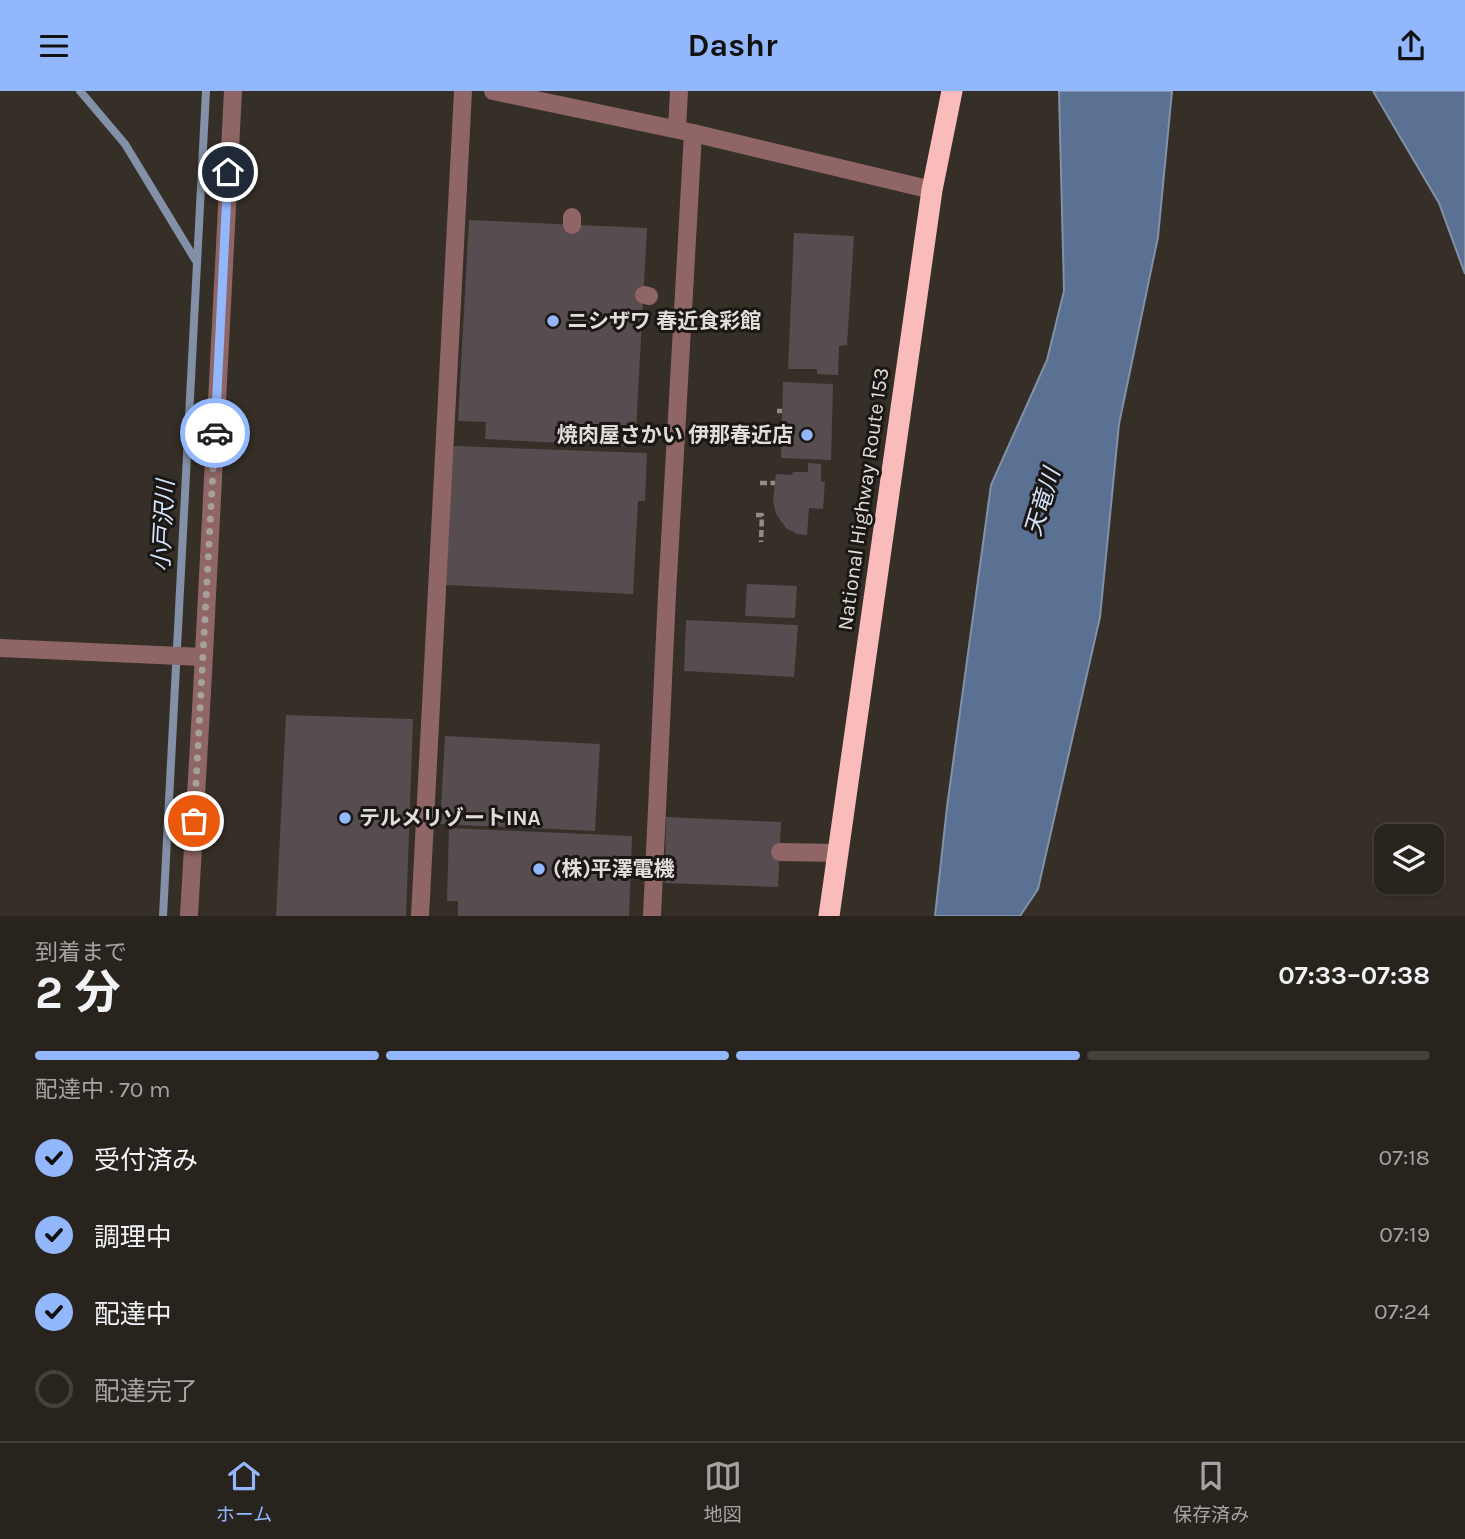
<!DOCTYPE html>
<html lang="ja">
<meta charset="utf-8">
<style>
body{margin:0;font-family:Karla,"Noto Sans JP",sans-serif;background:#302b26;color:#f1f3f6;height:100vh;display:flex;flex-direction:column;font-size:26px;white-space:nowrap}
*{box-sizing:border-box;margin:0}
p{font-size:23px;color:#a5a4a4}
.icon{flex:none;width:38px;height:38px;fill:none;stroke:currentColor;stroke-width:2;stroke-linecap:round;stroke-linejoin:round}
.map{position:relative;height:825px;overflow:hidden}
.sheet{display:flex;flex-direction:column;background:#28231d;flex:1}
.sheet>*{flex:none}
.buttons{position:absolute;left:1374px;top:733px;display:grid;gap:14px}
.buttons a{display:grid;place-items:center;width:70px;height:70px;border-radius:14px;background:#28231d;box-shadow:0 2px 5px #0004,0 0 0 2px #44403b;font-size:35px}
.pin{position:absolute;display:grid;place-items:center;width:60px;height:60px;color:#fff;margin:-30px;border:4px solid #fff;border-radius:50%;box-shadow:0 2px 7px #0007}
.courier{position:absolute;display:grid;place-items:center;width:70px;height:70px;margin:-35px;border:5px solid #92b7fd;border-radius:50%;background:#fff;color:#222;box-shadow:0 2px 9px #0007}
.headline em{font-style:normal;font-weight:700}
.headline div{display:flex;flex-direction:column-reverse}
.headline{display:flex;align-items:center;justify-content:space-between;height:119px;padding:0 35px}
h1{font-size:46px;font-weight:700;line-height:52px}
.bar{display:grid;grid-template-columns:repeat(4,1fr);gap:10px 7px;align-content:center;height:84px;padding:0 35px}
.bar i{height:9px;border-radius:5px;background:#44403b}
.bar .current{background:#92b7fd}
.bar p{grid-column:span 4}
ol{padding:0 35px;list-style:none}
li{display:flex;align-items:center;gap:21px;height:77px}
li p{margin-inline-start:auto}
li .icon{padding:7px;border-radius:50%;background:#92b7fd;color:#111;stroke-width:4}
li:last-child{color:#a5a4a4}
li i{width:38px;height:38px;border:4px solid #44403b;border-radius:50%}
header{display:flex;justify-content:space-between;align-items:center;height:91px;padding:0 35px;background:#92b7fd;color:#111;font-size:32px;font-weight:700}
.dock{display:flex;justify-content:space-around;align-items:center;height:98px;border-top:2px solid #44403b;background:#28231d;font-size:19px;color:#a5a4a4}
.dock a{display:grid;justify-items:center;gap:4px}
.dock .current{color:#92b7fd}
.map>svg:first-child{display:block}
.water{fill:#5a7193;stroke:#8291a8;stroke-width:2}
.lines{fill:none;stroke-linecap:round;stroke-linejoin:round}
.stream{stroke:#8291a8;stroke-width:8}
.building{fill:#574c50}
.path{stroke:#918c85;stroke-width:4.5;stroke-dasharray:7 3.5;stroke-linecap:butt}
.minor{stroke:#8f6665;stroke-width:18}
.highway{stroke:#fabcbb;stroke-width:21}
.done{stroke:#a5a09a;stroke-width:7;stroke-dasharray:0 12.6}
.route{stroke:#92b7fd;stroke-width:9}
.poi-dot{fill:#92b7fd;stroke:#1a1714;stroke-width:2.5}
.labels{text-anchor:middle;stroke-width:6;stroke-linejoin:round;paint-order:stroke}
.poi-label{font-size:21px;font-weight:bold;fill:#e1ddd8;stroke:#1a1714;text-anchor:start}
.street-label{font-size:21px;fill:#e1ddd8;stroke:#1a1714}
.water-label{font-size:23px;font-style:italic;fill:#d5e5fc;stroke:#1a1714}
</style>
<header><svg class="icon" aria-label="menu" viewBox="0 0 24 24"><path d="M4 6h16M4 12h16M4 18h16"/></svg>Dashr<svg class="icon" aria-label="share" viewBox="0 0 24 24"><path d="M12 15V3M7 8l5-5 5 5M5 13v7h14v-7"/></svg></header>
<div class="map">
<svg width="1465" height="825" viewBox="0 0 1465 825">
<rect width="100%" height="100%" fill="#352f27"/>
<g class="water">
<path d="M 1059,0 L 1172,0 L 1158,146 L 1119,333 L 1100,526 L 1038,798 L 1020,825 L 935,825 L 947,716 L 991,394 L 1047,269 L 1064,200 Z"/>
<path d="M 1373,0 L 1465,0 L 1465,183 L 1439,112 Z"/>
</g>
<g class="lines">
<g class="stream">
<path d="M 80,0 L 125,53 L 196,170"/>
<path d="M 163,825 L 206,0"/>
</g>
</g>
<g class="building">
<path d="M 469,129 L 647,137 L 636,340 L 625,340 L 624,355 L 485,348 L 486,331 L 458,330 Z"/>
<path d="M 794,142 L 854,145 L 847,254 L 839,255 L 838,284 L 817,283 L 817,278 L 788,278 Z"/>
<path d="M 783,291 L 833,293 L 831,369 L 781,367 Z"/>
<path d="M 453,355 L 647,362 L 645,410 L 638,410 L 633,503 L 446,494 Z"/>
<path d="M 808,372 L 821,373 L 821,391 L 825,390 L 823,418 L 809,417 L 807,444 L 797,443 L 786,437 L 776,423 L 773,410 L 776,383 L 792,384 L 793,381 L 808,381 Z"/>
<path d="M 747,493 L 797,495 L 795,527 L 745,525 Z"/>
<path d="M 686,529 L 798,534 L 794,586 L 684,580 Z"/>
<path d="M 286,624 L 413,628 L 406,825 L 276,825 Z"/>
<path d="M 445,645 L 600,653 L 595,740 L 440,733 Z"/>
<path d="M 666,726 L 781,731 L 778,796 L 665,792 Z"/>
<path d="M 449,737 L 632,745 L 629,825 L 458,825 L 458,810 L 447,810 Z"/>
</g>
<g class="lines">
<g class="path">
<path d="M 777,320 L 782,320"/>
<path d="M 760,392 L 775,392"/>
<path d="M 756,424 L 762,424 L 761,451"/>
</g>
<g class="minor">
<path d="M 493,0 L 693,42 L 932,99"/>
<path d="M 677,38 L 679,0"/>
<path d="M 572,126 L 572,134"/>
<path d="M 644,204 L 649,205"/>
<path d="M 0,557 L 203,566"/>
<path d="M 780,761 L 837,762"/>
<path d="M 189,825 L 202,601 L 233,0"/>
<path d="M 420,825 L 463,0"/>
<path d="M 652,825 L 667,503 L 693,42"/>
</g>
<path class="highway" d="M 829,825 L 932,99 L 952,0"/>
</g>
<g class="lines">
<path class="done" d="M 194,730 L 215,342"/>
<path class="route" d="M 215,342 L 228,81"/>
</g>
<g class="poi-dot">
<circle cx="553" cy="230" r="7"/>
<circle cx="807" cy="344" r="7"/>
<circle cx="345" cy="727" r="7"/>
<circle cx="539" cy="778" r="7"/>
</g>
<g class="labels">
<g class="poi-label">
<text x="567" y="237">ニシザワ 春近食彩館</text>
<text x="793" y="351" text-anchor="end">焼肉屋さかい 伊那春近店</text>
<text x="359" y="734">テルメリゾートINA</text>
<text x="553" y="785">(株)平澤電機</text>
</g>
<g class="street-label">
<text transform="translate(863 408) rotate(-82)" y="7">National Highway Route 153</text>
</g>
<g class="water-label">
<text transform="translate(1042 411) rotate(-73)" y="8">天竜川</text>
<text transform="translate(163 435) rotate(-87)" y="8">小戸沢川</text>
</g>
</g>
</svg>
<div class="buttons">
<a><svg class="icon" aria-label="layers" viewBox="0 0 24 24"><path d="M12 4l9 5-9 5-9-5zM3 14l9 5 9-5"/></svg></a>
</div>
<div class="pin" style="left:194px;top:730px;background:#ea580c"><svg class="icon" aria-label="bag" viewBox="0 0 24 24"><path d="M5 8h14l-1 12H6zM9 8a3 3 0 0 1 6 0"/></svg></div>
<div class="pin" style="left:228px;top:81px;background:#1f2937"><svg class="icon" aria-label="home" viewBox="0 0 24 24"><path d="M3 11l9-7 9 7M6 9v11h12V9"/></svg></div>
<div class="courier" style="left:215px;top:342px"><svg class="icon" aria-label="car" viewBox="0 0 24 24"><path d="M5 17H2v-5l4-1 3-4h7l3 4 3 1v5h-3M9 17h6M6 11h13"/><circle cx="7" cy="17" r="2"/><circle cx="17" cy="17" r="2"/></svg></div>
</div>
<section class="sheet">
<div class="headline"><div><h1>2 分</h1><p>到着まで</p></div><em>07:33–07:38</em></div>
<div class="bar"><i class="current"></i><i class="current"></i><i class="current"></i><i></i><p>配達中 · 70 m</p></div>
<ol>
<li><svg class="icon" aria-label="check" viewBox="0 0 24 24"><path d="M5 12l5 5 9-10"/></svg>受付済み<p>07:18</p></li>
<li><svg class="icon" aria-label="check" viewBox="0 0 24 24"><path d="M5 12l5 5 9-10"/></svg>調理中<p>07:19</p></li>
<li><svg class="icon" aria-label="check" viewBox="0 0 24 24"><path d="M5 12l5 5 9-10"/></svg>配達中<p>07:24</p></li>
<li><i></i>配達完了</li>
</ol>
</section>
<nav class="dock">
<a class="current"><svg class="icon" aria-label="home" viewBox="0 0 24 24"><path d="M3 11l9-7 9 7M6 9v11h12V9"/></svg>ホーム</a>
<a><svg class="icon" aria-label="map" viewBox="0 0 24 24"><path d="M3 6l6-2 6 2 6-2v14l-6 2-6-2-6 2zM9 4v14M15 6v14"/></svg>地図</a>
<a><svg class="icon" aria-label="saved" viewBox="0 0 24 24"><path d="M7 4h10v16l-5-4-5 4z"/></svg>保存済み</a>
</nav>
